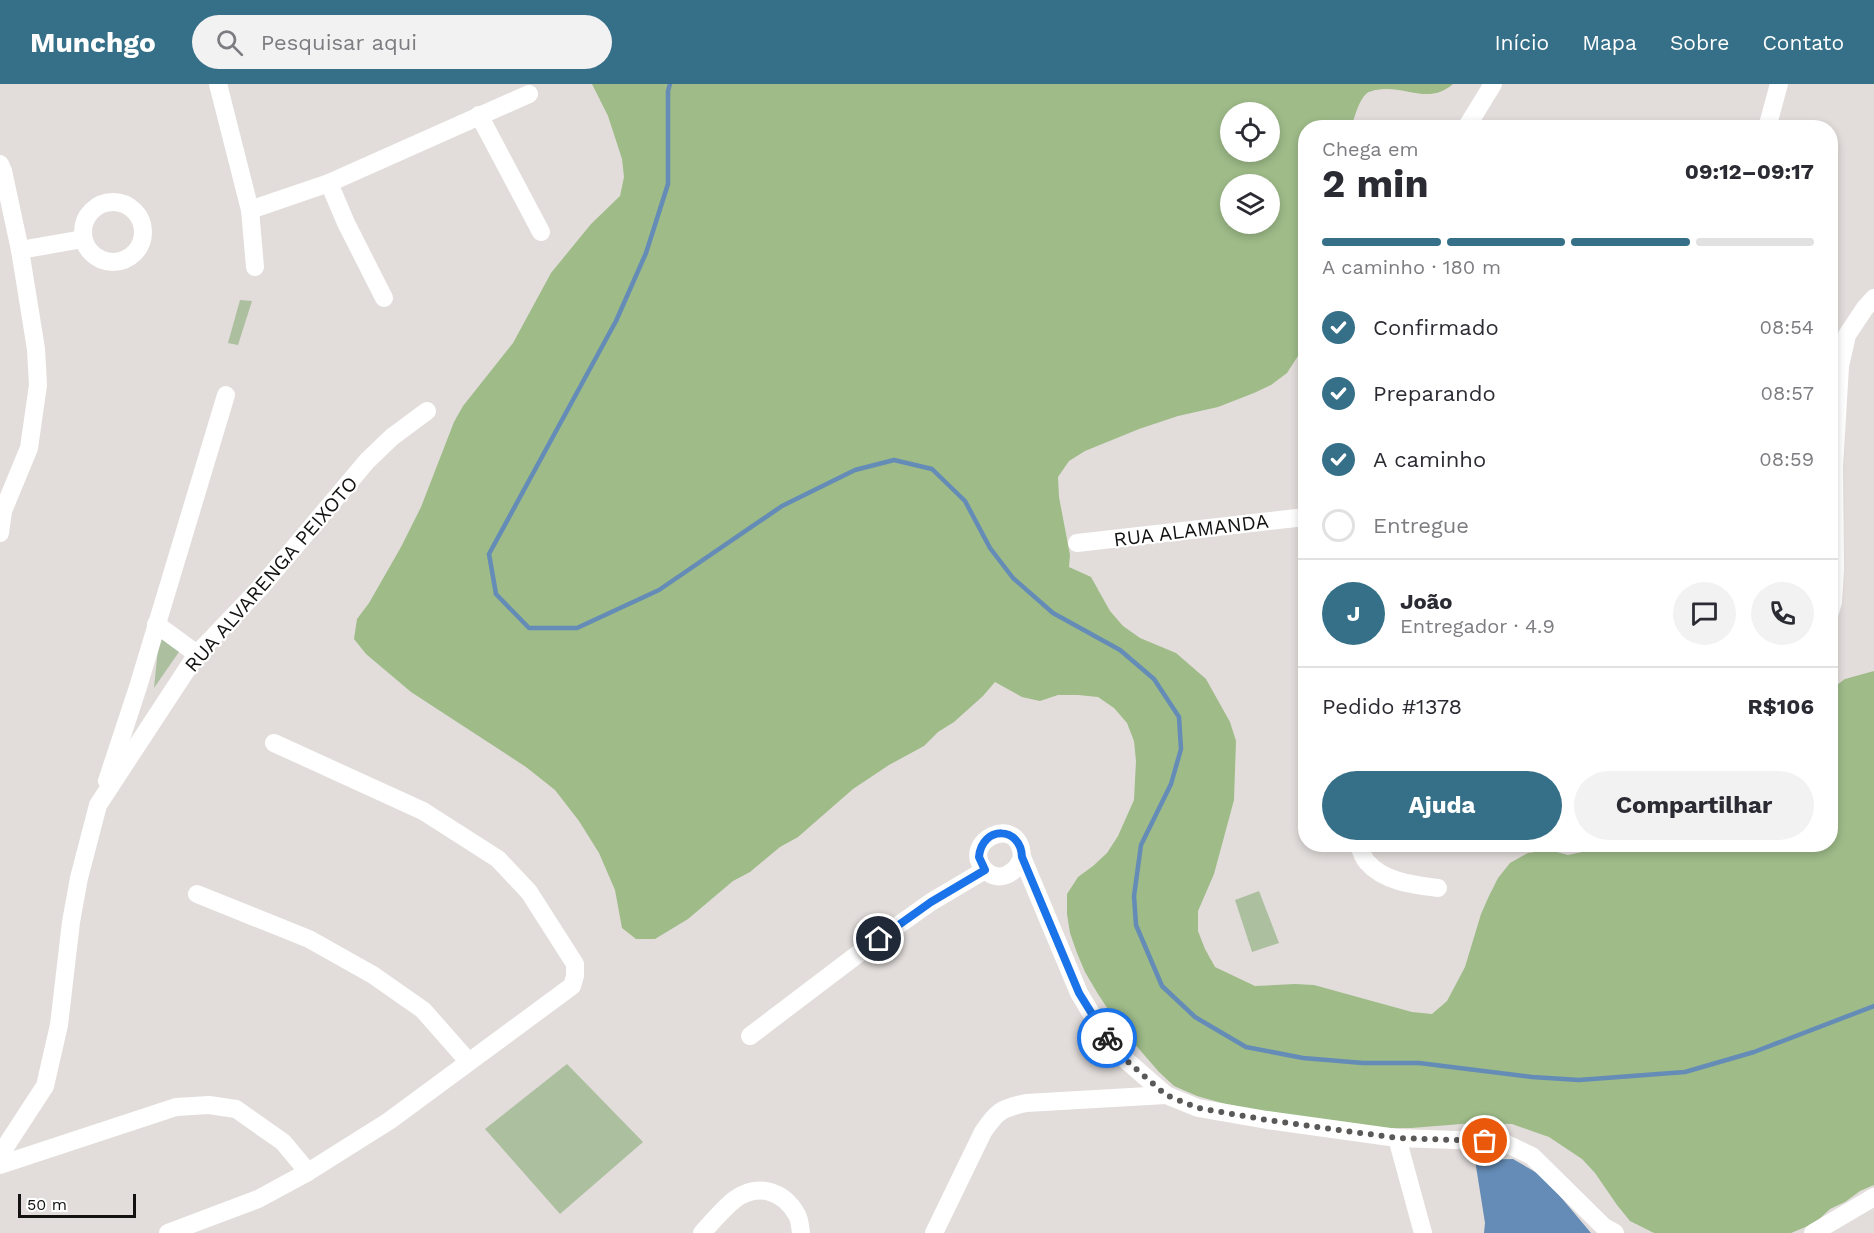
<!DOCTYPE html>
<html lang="pt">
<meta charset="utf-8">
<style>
body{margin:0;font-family:"Work Sans",sans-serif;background:#f2f2f3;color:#2b2b33;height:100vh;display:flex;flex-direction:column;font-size:22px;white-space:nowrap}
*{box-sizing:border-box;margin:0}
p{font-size:20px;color:#7c7c81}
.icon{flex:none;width:33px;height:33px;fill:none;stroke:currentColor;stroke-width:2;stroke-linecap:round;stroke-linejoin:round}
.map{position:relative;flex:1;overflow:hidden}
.side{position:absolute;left:1298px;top:36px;width:540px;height:732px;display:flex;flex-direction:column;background:#fff;border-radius:24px;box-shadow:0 3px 9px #0003}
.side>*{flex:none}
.buttons{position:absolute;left:1220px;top:18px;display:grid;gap:12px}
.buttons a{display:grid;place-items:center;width:60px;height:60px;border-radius:50%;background:#fff;box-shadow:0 3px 9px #0003;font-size:30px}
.scale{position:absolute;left:18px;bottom:15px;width:118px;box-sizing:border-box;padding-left:6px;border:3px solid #131211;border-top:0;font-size:16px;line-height:21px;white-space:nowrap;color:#131211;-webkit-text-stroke:4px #fff;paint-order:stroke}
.pin{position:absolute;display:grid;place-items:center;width:51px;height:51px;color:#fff;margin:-26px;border:3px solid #fff;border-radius:50%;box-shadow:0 2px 6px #0007}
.courier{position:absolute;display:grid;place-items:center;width:60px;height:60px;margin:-30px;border:4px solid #1a73e8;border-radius:50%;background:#fff;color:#222;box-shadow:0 2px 8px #0007}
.summary em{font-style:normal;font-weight:700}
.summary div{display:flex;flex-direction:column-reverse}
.summary{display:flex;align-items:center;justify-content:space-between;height:102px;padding:0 24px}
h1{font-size:39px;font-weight:700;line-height:45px}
.bar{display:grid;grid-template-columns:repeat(4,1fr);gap:9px 6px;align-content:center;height:72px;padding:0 24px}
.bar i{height:8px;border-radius:4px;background:#e1e1e2}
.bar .on{background:#357088}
.bar p{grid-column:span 4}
.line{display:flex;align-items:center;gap:15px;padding:0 24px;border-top:2px solid #e1e1e2}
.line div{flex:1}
.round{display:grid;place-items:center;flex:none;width:63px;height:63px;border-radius:32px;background:#f2f2f3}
ol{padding:0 24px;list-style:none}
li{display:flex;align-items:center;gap:18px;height:66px}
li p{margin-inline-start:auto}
li .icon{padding:6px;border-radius:50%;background:#357088;color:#fff;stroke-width:4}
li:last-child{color:#7c7c81}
li i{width:33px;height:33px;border:3px solid #e1e1e2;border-radius:50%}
.cta{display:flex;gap:12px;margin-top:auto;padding:12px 24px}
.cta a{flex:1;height:69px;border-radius:36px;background:#357088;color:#fff;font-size:24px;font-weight:700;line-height:69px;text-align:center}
.cta a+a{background:#f2f2f3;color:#2b2b33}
header{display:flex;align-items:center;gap:36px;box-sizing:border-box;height:84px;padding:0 30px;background:#357088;color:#fff}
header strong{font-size:28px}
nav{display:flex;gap:33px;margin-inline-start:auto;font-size:21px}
.search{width:420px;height:54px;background:#f2f2f3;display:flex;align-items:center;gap:15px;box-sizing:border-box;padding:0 21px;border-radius:33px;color:#7c7c81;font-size:22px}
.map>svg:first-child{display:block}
.green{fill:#acbf9f}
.forest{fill:#9ebb88;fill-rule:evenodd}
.water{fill:#648cb6}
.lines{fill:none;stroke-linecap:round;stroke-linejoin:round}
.stream{stroke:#648cb6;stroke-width:4.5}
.minor{stroke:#fff;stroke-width:18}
.done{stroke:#5b5958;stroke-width:6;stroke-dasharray:0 10.8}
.route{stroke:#1a73e8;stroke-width:8}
.labels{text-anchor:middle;stroke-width:4.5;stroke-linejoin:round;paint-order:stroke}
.street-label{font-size:20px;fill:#131211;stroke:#fff}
</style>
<header>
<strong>Munchgo</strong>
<div class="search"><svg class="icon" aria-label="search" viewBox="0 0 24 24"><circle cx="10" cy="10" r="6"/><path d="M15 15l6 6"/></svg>Pesquisar aqui</div>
<nav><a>Início</a><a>Mapa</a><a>Sobre</a><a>Contato</a></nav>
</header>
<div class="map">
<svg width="1874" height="1149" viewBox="0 0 1874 1149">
<rect width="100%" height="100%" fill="#e2dddb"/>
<g class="green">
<path d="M 240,216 L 252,217 L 238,261 L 228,259 Z"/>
<path d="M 163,553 L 181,565 L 154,604 L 159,555 Z"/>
<path d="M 1259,807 L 1279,859 L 1252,868 L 1235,816 Z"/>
<path d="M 567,980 L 643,1058 L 560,1130 L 485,1045 Z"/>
</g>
<path class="forest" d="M 592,0 L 1453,0 C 1428,22 1404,0 1376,6 C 1374,6 1369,8 1367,9 C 1358,17 1355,33 1351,43 L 1305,44 L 1305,261 L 1287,289 L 1271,301 L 1254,309 L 1218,323 L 1178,332 L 1139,345 L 1085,367 L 1069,377 L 1058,393 L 1059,413 L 1070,471 L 1069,483 L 1091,493 L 1110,527 L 1123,542 L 1140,554 L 1176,569 L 1206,595 L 1230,638 L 1236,657 L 1234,716 L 1214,790 L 1198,827 L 1198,847 L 1205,865 L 1215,883 L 1255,902 L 1295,900 L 1314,901 L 1412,928 L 1432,930 L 1447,917 L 1465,883 L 1481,830 L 1489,812 L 1498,794 L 1510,779 L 1528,769 L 1549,766 L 1568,771 L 1582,768 L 1596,760 L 1830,760 L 1830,606 L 1845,595 L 1874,587 L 1874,1101 L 1860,1107 L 1845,1118 L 1830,1125 L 1815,1139 L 1791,1149 L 1654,1149 L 1630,1137 L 1617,1121 L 1595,1089 L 1582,1075 L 1549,1053 L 1512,1040 L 1474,1039 L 1411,1044 L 1371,1044 L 1236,1023 L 1197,1012 L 1174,1002 L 1159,988 L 1119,942 L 1098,910 L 1085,888 L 1077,869 L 1070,849 L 1067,830 L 1067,810 L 1078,793 L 1093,782 L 1107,769 L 1118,752 L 1134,716 L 1136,677 L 1134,657 L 1127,639 L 1114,624 L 1098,613 L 1078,611 L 1058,611 L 1040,617 L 1022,613 L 995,598 L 983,612 L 954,638 L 938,648 L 924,662 L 889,681 L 853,705 L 798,753 L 780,763 L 750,788 L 733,797 L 688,835 L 655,855 L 636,855 L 622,844 L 615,806 L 599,769 L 579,737 L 555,706 L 526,683 L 411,608 L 366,570 L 354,555 L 357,535 L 369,519 L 401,463 L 421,423 L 454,338 L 463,322 L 513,259 L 551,189 L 591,140 L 620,112 L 624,93 L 622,75 L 608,32 ZM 1230,28 L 1269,28 L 1269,68 L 1230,68 ZM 1230,100 L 1269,100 L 1269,140 L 1230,140 Z"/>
<path class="water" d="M 1513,1075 L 1544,1093 L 1591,1149 L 1484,1149 L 1485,1139 L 1475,1076 Z"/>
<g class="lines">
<path class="stream" d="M 670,0 L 668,7 L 668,100 L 646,169 L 616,237 L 489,470 L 496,510 L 529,544 L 577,544 L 659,506 L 782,422 L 855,386 L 894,376 L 932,385 L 965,417 L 990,464 L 1013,494 L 1053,529 L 1120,566 L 1154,595 L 1179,633 L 1181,665 L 1171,700 L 1141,761 L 1134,812 L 1136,841 L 1162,902 L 1195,933 L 1246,963 L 1303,974 L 1363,979 L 1419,979 L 1532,993 L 1579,996 L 1685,988 L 1754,968 L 1874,922"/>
<g class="minor">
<path d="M 218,0 L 250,126 L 255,183"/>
<path d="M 479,31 L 541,148"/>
<path d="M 1466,44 L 1493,0"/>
<path d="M 1767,44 L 1779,0"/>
<path d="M 0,80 L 3,87 L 20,166 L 36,265 L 38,301 L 29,364 L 3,427 L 0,430"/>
<path d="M 329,99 L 346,139 L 384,214"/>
<circle cx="113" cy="148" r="30"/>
<path d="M 250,126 L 329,99 L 529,10"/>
<path d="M 20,166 L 83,155"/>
<path d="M 0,449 L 3,427"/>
<path d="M 1077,459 L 1305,433"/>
<path d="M 1830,528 L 1833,518 L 1835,484 L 1834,383 L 1840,282 L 1847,251 L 1865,224 L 1874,214"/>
<path d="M 156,540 L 197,570"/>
<path d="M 107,697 L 138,603 L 226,311"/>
<path d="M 1358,760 C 1361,766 1363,774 1367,778 C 1384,798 1414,801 1438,804"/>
<path d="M 1022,773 C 1017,789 999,800 985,786 C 958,758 1020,727 1022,773 L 1079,909 L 1104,951 L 1127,977 L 1166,1011 L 1198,1024 L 1267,1036 L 1397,1054 L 1485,1057 L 1507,1060 L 1532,1072 L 1604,1143 L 1615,1149"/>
<path d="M 197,810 L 309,855 L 373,891 L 423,926 L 468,977"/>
<path d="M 750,952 L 862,867 L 931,818 L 985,786"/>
<path d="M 1397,1054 L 1423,1149"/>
<path d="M 0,1071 L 45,1002 L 59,941 L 71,838 L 79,794 L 98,721 L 197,570 L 261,503 L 367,377 L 392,353 L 427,327"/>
<path d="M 0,1081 L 176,1023 L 209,1021 L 236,1025 L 283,1058 L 308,1088"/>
<path d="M 168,1149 L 258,1115 L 308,1088 L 389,1037 L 572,902 L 575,892 L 575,880 L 529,808 L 498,775 L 423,727 L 274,659"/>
<path d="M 702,1149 C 712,1138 723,1125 734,1116 C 757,1098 784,1107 797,1131 C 800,1136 800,1143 801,1149"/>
<path d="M 934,1149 L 983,1048 C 997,1027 1002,1024 1026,1019 L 1166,1011"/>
<path d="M 1813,1149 L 1874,1113"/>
</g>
</g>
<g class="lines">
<path class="done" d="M 1107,954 L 1127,977 L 1166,1011 L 1198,1024 L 1267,1036 L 1397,1054 L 1485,1057"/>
<path class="route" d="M 879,855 L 931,818 L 985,786 L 979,773 C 982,741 1021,742 1022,773 L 1079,909 L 1107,954"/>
</g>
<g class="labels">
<g class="street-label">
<text transform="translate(1191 446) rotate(-7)" y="7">RUA ALAMANDA</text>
<text transform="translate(271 490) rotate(-49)" y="7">RUA ALVARENGA PEIXOTO</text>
</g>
</g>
</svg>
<div class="buttons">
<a><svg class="icon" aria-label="locate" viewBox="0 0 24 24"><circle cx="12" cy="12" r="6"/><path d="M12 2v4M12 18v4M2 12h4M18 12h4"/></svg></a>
<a><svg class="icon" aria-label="layers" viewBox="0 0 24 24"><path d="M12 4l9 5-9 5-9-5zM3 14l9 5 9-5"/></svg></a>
</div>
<div class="scale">50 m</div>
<div class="pin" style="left:1485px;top:1057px;background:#ea580c"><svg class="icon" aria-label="bag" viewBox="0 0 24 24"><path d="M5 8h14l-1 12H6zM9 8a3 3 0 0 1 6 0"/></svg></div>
<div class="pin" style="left:879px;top:855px;background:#1f2937"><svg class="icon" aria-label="home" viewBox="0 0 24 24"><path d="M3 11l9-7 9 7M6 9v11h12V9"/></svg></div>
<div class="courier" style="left:1107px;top:954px"><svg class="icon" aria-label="bike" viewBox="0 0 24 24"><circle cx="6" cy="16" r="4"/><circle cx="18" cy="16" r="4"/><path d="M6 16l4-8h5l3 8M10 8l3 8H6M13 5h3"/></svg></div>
<section class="side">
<div class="summary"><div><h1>2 min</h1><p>Chega em</p></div><em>09:12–09:17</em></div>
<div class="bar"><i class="on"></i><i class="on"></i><i class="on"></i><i></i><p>A caminho · 180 m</p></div>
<ol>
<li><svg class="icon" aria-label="check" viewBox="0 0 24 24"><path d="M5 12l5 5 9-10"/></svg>Confirmado<p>08:54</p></li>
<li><svg class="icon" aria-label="check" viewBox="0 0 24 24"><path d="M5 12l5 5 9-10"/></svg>Preparando<p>08:57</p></li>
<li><svg class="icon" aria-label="check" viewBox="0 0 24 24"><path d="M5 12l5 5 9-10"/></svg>A caminho<p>08:59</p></li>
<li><i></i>Entregue</li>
</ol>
<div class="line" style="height:108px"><b class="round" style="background:#357088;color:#fff">J</b><div><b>João</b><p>Entregador · 4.9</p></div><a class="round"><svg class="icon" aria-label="chat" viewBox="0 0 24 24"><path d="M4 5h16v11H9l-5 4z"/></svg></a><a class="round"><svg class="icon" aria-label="phone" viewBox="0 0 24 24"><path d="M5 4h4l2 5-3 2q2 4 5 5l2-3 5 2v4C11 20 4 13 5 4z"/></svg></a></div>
<div class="line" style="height:78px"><div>Pedido #1378</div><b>R$106</b></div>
<div class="cta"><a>Ajuda</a><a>Compartilhar</a></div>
</section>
</div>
